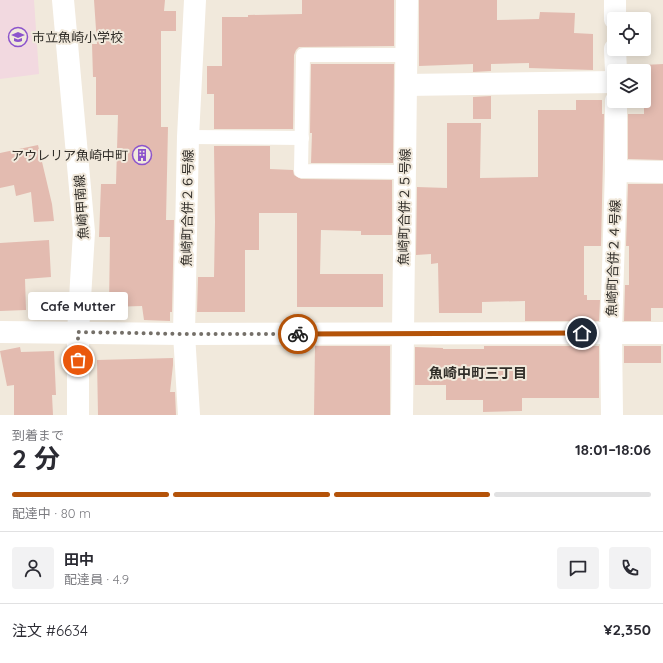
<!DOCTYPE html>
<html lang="ja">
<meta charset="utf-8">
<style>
body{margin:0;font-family:Quicksand,"Noto Sans JP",sans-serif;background:#f2f2f3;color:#2b2b33;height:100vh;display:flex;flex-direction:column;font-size:15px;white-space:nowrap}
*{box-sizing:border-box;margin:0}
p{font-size:13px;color:#7c7c81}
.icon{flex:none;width:22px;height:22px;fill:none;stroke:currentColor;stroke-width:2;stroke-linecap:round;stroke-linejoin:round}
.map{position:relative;height:415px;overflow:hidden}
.side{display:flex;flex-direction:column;background:#fff;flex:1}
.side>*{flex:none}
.buttons{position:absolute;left:607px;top:12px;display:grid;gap:8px}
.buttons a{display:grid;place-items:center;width:44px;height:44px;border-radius:4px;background:#fff;box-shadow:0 2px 10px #0003;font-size:20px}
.pin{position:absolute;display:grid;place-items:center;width:34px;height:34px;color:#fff;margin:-17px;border:2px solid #fff;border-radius:50%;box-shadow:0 1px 4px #0007}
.courier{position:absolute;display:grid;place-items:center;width:40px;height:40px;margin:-20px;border:3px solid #b45309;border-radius:50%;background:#fff;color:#222;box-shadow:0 1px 5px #0007}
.bubble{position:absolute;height:28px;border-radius:4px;background:#fff;box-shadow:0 2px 10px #0003;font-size:13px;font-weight:700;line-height:28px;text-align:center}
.headline em{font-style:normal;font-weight:700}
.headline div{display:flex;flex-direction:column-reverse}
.headline{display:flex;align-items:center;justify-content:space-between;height:68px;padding:0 12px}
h1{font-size:26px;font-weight:700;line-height:30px}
.bar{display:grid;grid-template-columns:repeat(4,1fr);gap:6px 4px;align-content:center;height:48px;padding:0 12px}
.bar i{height:5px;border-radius:3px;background:#e1e1e2}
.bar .on{background:#b45309}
.bar p{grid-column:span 4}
.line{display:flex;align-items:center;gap:10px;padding:0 12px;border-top:1px solid #e1e1e2}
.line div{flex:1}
.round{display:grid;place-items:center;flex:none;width:42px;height:42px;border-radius:4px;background:#f2f2f3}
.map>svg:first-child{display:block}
.education{fill:#f2d9e0}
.building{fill:#e3bbb0}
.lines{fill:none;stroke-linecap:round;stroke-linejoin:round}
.lane{stroke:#fff;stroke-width:14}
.street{stroke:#fff;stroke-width:22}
.secondary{stroke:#fff;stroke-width:22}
.done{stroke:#746f68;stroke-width:4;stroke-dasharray:0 7.2}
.route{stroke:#b45309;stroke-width:5}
.labels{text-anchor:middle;stroke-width:4;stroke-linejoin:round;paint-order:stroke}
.poi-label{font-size:13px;fill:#312e29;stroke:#f1e9dc;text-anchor:start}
.street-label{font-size:13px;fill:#312e29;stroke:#f1e9dc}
.neighbourhood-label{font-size:14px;font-weight:bold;fill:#312e29;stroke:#f1e9dc}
</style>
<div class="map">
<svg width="663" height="415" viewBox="0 0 663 415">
<rect width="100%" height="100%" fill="#f1e9dc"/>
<path class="education" d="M 0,0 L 34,0 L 39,74 L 0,79 Z"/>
<g class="building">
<path d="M 94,0 L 165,0 L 164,11 L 176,11 L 176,31 L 161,31 L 161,127 L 168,127 L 166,220 L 174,220 L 172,312 L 170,312 L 170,321 L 144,320 L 142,306 L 109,307 L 110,237 L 99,237 L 101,184 L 116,184 L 118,115 L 96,115 L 96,77 L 93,77 L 92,44 L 97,44 Z"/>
<path d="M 302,0 L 394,0 L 394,46 L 299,47 L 296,50 L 294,55 L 293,129 L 214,129 L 214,94 L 207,94 L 207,66 L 222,66 L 222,17 L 248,17 L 248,15 L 302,14 Z"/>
<path d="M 419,0 L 497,0 L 497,20 L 539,19 L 540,12 L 575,13 L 574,33 L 593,34 L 593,70 L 529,68 L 529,63 L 491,64 L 491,71 L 473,72 L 473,64 L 419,66 Z"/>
<path d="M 311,64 L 394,64 L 393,163 L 311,163 L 312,133 L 310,133 Z"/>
<path d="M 663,64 L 663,160 L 628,159 L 628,114 L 644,114 L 644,65 Z"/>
<path d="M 491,96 L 491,119 L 473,119 L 473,97 Z"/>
<path d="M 576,100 L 602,100 L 602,114 L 604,114 L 601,246 L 584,246 L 584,295 L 587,295 L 587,300 L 600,300 L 599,321 L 525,321 L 525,301 L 482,302 L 482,313 L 439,313 L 438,263 L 431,264 L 431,254 L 416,255 L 417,187 L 447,188 L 447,123 L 481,123 L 480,178 L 538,177 L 538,110 L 576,110 Z"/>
<path d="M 38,145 L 52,204 L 54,221 L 34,222 L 31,192 L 16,196 L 14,185 L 0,188 L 0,153 Z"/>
<path d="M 214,146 L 270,146 L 270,169 L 293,170 L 294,175 L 301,179 L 392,180 L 392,235 L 361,235 L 361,231 L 321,230 L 320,274 L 383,274 L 383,307 L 297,307 L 297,213 L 259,213 L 259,250 L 245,250 L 245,312 L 197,312 L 198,277 L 214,277 L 215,222 Z"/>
<path d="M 628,184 L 663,184 L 663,308 L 651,308 L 651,321 L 624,321 L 625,285 L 629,285 L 629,246 L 626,246 Z"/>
<path d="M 49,240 L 51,277 L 25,279 L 26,310 L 0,311 L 0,243 Z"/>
<path d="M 315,346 L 390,346 L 390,415 L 314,415 Z"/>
<path d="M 484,346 L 599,346 L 599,398 L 522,398 L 522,411 L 483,412 L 483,400 L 446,400 L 446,385 L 415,385 L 415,347 L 443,348 L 443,349 L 484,349 Z"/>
<rect x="624" y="346" width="37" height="17"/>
<path d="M 20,347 L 21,352 L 54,351 L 56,395 L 52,395 L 53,415 L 14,415 L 14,385 L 7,386 L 0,351 Z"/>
<path d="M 173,358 L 173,365 L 170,392 L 175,392 L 176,415 L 98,415 L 97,360 Z"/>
</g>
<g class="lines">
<g class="lane">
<path d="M 188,137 L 302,138"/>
<path d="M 405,172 L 301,171 L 303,55 L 406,55"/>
</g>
<g class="street">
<path d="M 615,0 L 615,19"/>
<path d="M 615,49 L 616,71"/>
<path d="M 406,85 L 614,82"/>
<path d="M 616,171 L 663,172"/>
<path d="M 0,332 L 184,334 L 663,333"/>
<path d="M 189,415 L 184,334 L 188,137 L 195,0"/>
<path d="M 402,415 L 407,0"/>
<path d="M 612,415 L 611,333 L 616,171 L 616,101"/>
</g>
<path class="secondary" d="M 63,0 L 84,232 L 78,332 L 78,415"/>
</g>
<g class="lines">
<path class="done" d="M 78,360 L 78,332 L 184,334 L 298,334"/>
<path class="route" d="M 298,334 L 582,333"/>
</g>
<defs>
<symbol id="school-ring" viewBox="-11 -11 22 22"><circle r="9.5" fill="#f1e9dc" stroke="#8c54cc" stroke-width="1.5"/><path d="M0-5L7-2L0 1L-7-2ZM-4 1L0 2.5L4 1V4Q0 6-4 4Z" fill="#8c54cc"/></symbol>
<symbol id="building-ring" viewBox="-11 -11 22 22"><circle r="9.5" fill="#f1e9dc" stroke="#8c54cc" stroke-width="1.5"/><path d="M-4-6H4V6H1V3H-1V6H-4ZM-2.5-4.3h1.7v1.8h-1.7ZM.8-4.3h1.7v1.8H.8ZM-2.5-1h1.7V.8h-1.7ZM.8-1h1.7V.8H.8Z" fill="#8c54cc"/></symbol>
</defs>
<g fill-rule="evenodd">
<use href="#school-ring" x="7" y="26" width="22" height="22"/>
<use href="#building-ring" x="131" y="144" width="22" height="22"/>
</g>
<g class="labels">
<g class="poi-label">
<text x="32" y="42">市立魚崎小学校</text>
<text x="128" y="160" text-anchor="end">アウレリア魚崎中町</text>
</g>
<g class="street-label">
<text transform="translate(81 207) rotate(-94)" y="5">魚崎甲南線</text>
<text transform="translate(404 207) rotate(-89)" y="5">魚崎町合併２５号線</text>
<text transform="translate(187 208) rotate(-89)" y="5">魚崎町合併２６号線</text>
<text transform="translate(613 258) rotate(-88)" y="5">魚崎町合併２４号線</text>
</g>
<g class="neighbourhood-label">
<text x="478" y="378">魚崎中町三丁目</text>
</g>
</g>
</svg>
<div class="buttons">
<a><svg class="icon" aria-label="locate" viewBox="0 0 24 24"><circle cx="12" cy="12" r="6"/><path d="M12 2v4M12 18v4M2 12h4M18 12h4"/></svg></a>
<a><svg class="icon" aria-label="layers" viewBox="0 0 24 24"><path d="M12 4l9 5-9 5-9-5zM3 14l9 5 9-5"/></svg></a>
</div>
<div class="pin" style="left:78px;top:360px;background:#ea580c"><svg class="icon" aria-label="bag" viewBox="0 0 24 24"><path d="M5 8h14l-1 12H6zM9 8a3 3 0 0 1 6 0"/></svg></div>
<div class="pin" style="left:582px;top:333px;background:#1f2937"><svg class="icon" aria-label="home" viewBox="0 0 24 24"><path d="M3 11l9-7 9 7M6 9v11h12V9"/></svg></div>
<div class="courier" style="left:298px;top:334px"><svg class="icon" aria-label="bike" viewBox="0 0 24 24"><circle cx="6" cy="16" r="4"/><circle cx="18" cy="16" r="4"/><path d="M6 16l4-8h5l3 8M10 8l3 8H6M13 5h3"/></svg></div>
<div class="bubble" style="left:28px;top:292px;width:100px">Cafe Mutter</div>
</div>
<section class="side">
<div class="headline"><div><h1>2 分</h1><p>到着まで</p></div><em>18:01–18:06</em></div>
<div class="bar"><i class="on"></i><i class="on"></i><i class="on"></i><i></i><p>配達中 · 80 m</p></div>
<div class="line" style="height:72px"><a class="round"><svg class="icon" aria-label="person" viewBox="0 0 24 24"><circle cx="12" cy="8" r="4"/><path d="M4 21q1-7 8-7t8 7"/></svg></a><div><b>田中</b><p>配達員 · 4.9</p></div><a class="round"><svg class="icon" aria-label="chat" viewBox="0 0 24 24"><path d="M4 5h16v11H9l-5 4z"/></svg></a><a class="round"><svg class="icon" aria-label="phone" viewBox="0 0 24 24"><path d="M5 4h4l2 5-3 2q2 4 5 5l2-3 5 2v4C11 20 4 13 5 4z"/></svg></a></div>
<div class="line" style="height:52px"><div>注文 #6634</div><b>¥2,350</b></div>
</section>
